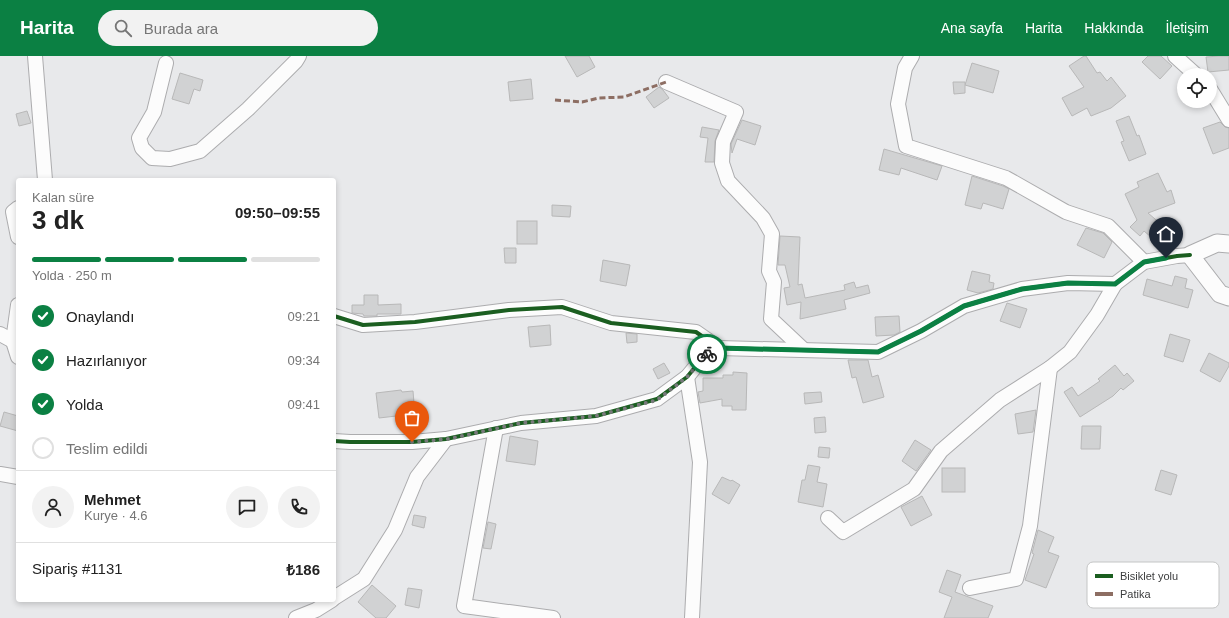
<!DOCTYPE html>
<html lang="tr">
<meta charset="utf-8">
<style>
body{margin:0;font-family:Helvetica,sans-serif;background:#f2f2f2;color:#222;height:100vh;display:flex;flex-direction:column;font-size:15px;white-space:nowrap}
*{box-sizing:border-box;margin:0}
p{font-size:13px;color:#767676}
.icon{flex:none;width:22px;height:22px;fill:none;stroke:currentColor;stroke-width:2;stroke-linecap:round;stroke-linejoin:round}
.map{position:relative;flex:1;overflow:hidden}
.details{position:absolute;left:16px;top:122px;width:320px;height:424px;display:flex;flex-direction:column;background:#fff;border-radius:4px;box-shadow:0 2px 6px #0003}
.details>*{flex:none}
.buttons{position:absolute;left:1177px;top:12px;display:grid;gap:8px}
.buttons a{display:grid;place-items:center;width:40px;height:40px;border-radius:50%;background:#fff;box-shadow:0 2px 6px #0003;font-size:20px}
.pin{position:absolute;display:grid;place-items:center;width:34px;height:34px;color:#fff;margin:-41px -17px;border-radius:50% 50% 50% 0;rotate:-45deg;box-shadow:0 0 4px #0007}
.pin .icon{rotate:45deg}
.courier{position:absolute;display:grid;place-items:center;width:40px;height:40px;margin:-20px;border:3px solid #0b8043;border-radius:50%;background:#fff;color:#222;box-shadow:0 1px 5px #0007}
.overview em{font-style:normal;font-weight:700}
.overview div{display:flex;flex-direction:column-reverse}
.overview{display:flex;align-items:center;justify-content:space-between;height:68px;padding:0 16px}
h1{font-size:26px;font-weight:700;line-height:30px}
.bar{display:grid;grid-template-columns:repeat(4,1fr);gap:6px 4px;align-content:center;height:48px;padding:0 16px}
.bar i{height:5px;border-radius:3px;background:#e0e0e0}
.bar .current{background:#0b8043}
.bar p{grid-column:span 4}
.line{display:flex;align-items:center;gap:10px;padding:0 16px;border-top:1px solid #e0e0e0}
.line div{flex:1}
.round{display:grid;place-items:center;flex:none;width:42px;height:42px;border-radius:21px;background:#f2f2f2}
ol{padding:0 16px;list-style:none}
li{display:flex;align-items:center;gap:12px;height:44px}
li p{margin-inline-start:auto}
li .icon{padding:4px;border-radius:50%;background:#0b8043;color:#fff;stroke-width:4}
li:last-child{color:#767676}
li i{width:22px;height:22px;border:2px solid #e0e0e0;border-radius:50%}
header{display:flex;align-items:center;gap:24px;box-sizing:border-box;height:56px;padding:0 20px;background:#0b8043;color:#fff}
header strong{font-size:19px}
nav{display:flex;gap:22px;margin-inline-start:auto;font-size:14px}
.search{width:280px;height:36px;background:#f2f2f2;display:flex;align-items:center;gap:10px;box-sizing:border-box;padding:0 14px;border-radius:22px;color:#767676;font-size:15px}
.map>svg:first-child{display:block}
.building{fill:#d1d2d3;stroke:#b8b8b8}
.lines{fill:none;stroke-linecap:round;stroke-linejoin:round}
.minor-casing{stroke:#acacae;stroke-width:16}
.tertiary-casing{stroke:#acacae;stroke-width:19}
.minor{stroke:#fcfcfc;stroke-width:14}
.tertiary{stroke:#fcfcfc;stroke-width:17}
.quiet{stroke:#8d6e63;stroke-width:3;stroke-dasharray:6 3;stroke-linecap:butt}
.cycleway-casing{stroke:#fff;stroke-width:6}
.cycleway{stroke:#1b5e20;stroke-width:4}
.done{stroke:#78797b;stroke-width:4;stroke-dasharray:0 7.2}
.route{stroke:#0b8043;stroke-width:5}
.key{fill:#fff;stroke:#c4c5c5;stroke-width:1}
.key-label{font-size:11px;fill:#3c3d3e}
</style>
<header>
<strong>Harita</strong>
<div class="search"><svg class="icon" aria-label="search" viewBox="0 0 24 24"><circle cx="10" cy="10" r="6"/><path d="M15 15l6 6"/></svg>Burada ara</div>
<nav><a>Ana sayfa</a><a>Harita</a><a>Hakkında</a><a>İletişim</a></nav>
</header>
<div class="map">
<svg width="1229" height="562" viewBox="0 0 1229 562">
<rect width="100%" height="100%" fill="#e8e9eb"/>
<g class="building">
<path d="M 565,0 L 589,0 L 595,11 L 577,21 Z"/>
<path d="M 1084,0 L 1086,0 L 1097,17 L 1100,16 L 1107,25 L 1111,21 L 1126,40 L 1111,52 L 1091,60 L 1087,52 L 1072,60 L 1062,42 L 1084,31 L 1069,10 Z"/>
<path d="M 1148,0 L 1161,0 L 1172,10 L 1160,23 L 1142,6 Z"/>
<path d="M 1219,0 L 1229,0 L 1229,14 L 1208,16 L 1206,1 Z"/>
<path d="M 972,7 L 999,15 L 993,37 L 965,29 Z"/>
<path d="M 180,17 L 203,24 L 200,35 L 194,33 L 189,48 L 172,43 Z"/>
<path d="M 531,23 L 533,43 L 510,45 L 508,26 Z"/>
<path d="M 953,26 L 965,26 L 965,37 L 954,38 Z"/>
<path d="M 659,31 L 663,34 L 669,42 L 654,52 L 646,41 Z"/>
<path d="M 27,55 L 31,67 L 19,70 L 16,58 Z"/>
<path d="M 1129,60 L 1137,80 L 1139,79 L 1146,98 L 1129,105 L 1121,86 L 1124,85 L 1116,65 Z"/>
<path d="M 742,64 L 761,70 L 755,89 L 737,83 L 732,97 L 731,88 Z"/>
<path d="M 1220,66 L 1225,71 L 1229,72 L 1229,92 L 1213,98 L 1203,72 Z"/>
<path d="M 702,71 L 719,74 L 715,85 L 714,106 L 705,106 L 708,82 L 700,81 Z"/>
<path d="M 884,93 L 942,110 L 937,124 L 901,112 L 899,119 L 879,114 Z"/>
<path d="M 1158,117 L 1167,136 L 1171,134 L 1175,147 L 1148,157 L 1162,169 L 1151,181 L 1144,175 L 1140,180 L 1130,171 L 1137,164 L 1125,138 L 1139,131 L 1137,126 Z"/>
<path d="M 972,120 L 1003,130 L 1009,133 L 1003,153 L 983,147 L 981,153 L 965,149 Z"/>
<path d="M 552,149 L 571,150 L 570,161 L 552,160 Z"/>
<rect x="517" y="165" width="20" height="23"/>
<path d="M 1086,172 L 1103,177 L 1112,186 L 1104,202 L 1077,189 Z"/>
<path d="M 780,180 L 800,181 L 798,229 L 802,228 L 805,242 L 845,234 L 844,229 L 854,226 L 856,232 L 868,229 L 870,237 L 844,244 L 846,253 L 800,263 L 801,246 L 787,249 L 784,232 L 790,231 L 785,209 L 778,209 Z"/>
<path d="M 504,192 L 516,192 L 516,207 L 505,207 Z"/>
<path d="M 603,204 L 630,209 L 626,230 L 600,225 Z"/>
<path d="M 972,215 L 990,219 L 989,226 L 994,227 L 993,233 L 978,237 L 967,234 Z"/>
<path d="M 1175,220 L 1187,223 L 1185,232 L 1193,234 L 1188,252 L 1143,239 L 1147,223 L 1172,230 Z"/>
<path d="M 364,239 L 378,239 L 378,249 L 401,248 L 401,258 L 377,258 L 377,260 L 364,260 L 363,258 L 352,257 L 352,249 L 364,249 Z"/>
<path d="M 1007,247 L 1027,253 L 1020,272 L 1000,265 Z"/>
<path d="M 899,260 L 900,276 L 894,279 L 876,280 L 875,261 Z"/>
<path d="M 550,269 L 551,289 L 530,291 L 528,271 Z"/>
<path d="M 626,277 L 637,278 L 637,286 L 627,287 Z"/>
<path d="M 1170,278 L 1190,284 L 1183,306 L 1164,300 Z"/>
<path d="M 1209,297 L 1229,307 L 1229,310 L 1220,326 L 1200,315 Z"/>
<path d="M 848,304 L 868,304 L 872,321 L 878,319 L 884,341 L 863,347 L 856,321 L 852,322 Z"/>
<path d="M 664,307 L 670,317 L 658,323 L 653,313 Z"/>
<path d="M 1115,309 L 1124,320 L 1127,317 L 1134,325 L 1123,334 L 1121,332 L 1113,340 L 1080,361 L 1064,336 L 1072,331 L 1078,340 L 1100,325 L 1098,323 Z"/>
<path d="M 733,316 L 747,317 L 746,354 L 732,354 L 732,350 L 722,350 L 722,343 L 700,347 L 698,336 L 703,335 L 703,322 L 723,322 L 723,319 L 733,319 Z"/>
<path d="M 401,334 L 402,336 L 413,335 L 414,347 L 403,348 L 405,359 L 379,362 L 376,337 Z"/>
<path d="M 821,336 L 822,346 L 805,348 L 804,337 Z"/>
<path d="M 1036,354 L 1033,376 L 1018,378 L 1015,358 Z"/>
<path d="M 4,356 L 18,360 L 18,375 L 0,370 Z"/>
<path d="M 825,361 L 826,376 L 815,377 L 814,362 Z"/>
<path d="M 1082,370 L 1101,370 L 1100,393 L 1081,393 Z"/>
<path d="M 510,380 L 538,385 L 535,409 L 506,405 Z"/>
<path d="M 915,384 L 931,394 L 916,415 L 902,405 Z"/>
<path d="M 819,391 L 830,392 L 829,402 L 818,401 Z"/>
<path d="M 808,409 L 820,411 L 817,426 L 827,428 L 823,451 L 798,446 L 802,424 L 805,424 Z"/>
<rect x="942" y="412" width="23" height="24"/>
<path d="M 1161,414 L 1177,419 L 1171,439 L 1155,434 Z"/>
<path d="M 722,421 L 731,425 L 732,424 L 740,429 L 729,448 L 712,438 Z"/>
<path d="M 922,440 L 932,459 L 911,470 L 901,451 Z"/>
<path d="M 414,459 L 426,461 L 424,472 L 412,469 Z"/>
<path d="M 488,466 L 496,468 L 491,493 L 483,492 Z"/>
<path d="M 1038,474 L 1054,481 L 1048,496 L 1059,500 L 1046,532 L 1025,524 L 1034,498 L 1032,497 Z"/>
<path d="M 947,514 L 961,519 L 955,536 L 993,550 L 988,562 L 944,562 L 952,541 L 939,536 Z"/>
<path d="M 372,529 L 396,550 L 386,562 L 376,562 L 358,546 Z"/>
<path d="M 408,532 L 422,534 L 419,552 L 405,549 Z"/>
</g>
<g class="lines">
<defs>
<g id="minor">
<path d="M 35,0 L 45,124"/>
<path d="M 912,0 L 905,12 L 898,48 L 906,90 L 1006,122 L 1066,156 L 1108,170 L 1144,206"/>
<path d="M 1175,0 L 1196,19"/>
<path d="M 166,7 L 154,56 L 139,82 L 142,92 L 152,102 L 170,103 L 200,95 L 248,53 L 296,5 L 299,0"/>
<path d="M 666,26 L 736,56 L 723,86 L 722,107 L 728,125 L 763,162 L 772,178 L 769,215 L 774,226 L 771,263 L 804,294"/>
<path d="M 1210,33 L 1229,64"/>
<path d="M 18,152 L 13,156 L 18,181"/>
<path d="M 18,249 L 13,285 L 18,301"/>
<path d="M 334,260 L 363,269 L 415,266 L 509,254 L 562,251 L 611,267 L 696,276 L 719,292"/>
<path d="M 0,278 L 13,285"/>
<path d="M 687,321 L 700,406 L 692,562"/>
<path d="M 496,372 L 464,550 L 553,562"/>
<path d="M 334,385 L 350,386 L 412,386 L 446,383 L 521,367 L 596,360 L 657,343 L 687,321 L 706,298 L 719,292 L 878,296 L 921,275 L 964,250 L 1022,233 L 1068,227 L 1115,228 L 1144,206 L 1177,200 L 1190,199"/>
<path d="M 0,418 L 18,421"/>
<path d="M 828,462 L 843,476 L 914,433 L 941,395 L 1000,344 L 1050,312 L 1070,296 L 1097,259 L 1115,228"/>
<path d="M 970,532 L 1016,523 L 1030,470 L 1050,312"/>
<path d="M 334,542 L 364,523 L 395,474 L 417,421 L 446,383"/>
<path d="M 296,562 L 316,554 L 332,544"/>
</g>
<path id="tertiary" d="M 1229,188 L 1217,187 L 1190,199 L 1220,238 L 1229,241"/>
</defs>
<use href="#minor" class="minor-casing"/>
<use href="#tertiary" class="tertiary-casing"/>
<use href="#minor" class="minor"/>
<use href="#tertiary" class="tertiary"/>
<path class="quiet" d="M 555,44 L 582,46 L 599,42 L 624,41 L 666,26"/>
<defs>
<g id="cycleway">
<path d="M 334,260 L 363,269 L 415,266 L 509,254 L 562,251 L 611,267 L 696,276 L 719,292"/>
<path d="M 334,385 L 350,386 L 412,386 L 446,383 L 521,367 L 596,360 L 657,343 L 687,321 L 706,298 L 719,292 L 878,296 L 921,275 L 964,250 L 1022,233 L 1068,227 L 1115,228 L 1144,206 L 1177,200 L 1190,199"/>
</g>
</defs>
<use href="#cycleway" class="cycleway-casing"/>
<use href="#cycleway" class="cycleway"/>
</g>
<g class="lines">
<path class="done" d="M 412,386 L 448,383 L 521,367 L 596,360 L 657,344 L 687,321 L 707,298"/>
<path class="route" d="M 707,298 L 719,292 L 878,296 L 921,275 L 964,250 L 1022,233 L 1068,227 L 1115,228 L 1144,206 L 1166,202"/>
</g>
<rect x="1087" y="506" width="132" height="46" rx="6" class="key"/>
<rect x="1095" y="518" width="18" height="4" fill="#1b5e20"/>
<rect x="1095" y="536" width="18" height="4" fill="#8d6e63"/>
<g class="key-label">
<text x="1120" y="524">Bisiklet yolu</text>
<text x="1120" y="542">Patika</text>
</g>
</svg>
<div class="buttons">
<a><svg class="icon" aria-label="locate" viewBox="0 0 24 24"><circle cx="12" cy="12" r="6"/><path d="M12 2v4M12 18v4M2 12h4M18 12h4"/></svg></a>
</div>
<div class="pin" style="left:412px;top:386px;background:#ea580c"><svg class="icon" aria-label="bag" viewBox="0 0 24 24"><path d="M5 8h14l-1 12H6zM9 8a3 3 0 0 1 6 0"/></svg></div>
<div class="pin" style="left:1166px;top:202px;background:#1f2937"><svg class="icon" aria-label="home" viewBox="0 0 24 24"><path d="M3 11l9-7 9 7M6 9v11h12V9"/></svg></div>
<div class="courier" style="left:707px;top:298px"><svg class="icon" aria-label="bike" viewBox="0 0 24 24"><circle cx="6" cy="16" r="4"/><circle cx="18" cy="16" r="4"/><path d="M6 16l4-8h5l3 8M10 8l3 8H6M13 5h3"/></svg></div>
<section class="details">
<div class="overview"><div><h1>3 dk</h1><p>Kalan süre</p></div><em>09:50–09:55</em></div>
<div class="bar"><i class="current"></i><i class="current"></i><i class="current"></i><i></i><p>Yolda · 250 m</p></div>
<ol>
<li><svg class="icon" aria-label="check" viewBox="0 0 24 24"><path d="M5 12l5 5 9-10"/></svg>Onaylandı<p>09:21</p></li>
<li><svg class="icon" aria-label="check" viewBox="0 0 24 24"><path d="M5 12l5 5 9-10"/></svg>Hazırlanıyor<p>09:34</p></li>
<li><svg class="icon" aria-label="check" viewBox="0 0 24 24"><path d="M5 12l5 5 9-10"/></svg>Yolda<p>09:41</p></li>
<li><i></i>Teslim edildi</li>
</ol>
<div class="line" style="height:72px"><a class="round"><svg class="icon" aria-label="person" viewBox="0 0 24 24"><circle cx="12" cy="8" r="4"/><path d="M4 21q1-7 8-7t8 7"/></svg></a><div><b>Mehmet</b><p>Kurye · 4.6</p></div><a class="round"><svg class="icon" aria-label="chat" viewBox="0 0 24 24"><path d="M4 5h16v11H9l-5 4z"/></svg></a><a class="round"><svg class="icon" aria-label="phone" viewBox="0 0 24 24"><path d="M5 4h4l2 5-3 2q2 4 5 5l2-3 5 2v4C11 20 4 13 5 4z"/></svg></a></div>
<div class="line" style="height:52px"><div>Sipariş #1131</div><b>₺186</b></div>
</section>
</div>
